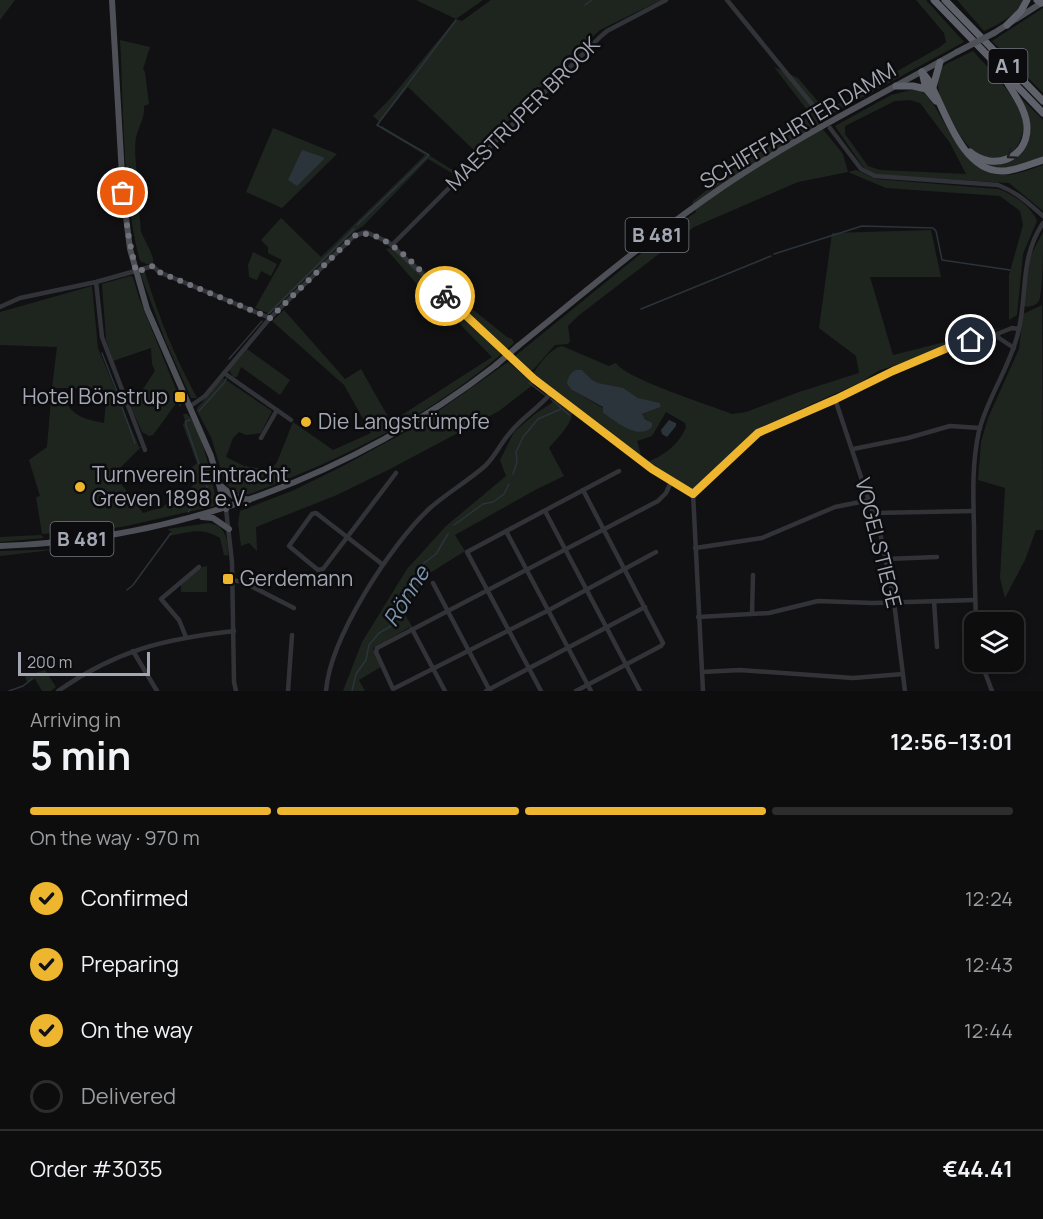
<!DOCTYPE html>
<meta charset="utf-8">
<style>
body{margin:0;font-family:Manrope,sans-serif;background:#1b1b1c;color:#f1f3f6;height:100vh;display:flex;flex-direction:column;font-size:22px;white-space:nowrap}
*{box-sizing:border-box;margin:0}
p{font-size:20px;color:#9a9c9e}
.icon{flex:none;width:33px;height:33px;fill:none;stroke:currentColor;stroke-width:2;stroke-linecap:round;stroke-linejoin:round}
.map{position:relative;height:691px;overflow:hidden}
.side{display:flex;flex-direction:column;background:#0d0d0e;flex:1}
.side>*{flex:none}
.tools{position:absolute;left:964px;top:612px;display:grid;gap:12px}
.tools a{display:grid;place-items:center;width:60px;height:60px;border-radius:12px;background:#0d0d0e;box-shadow:0 3px 9px #0003,0 0 0 2px #2d2d2e;font-size:30px}
.scale{position:absolute;left:18px;bottom:15px;width:132px;box-sizing:border-box;padding-left:6px;border:3px solid #a3a7b3;border-top:0;font-size:16px;line-height:21px;white-space:nowrap;color:#a3a7b3;-webkit-text-stroke:4px #0c0c0e;paint-order:stroke}
.pin{position:absolute;display:grid;place-items:center;width:51px;height:51px;color:#fff;margin:-26px;border:3px solid #fff;border-radius:50%;box-shadow:0 2px 6px #0007}
.courier{position:absolute;display:grid;place-items:center;width:60px;height:60px;margin:-30px;border:4px solid #eeb52f;border-radius:50%;background:#fff;color:#222;box-shadow:0 2px 8px #0007}
.overview em{font-style:normal;font-weight:700}
.overview div{display:flex;flex-direction:column-reverse}
.overview{display:flex;align-items:center;justify-content:space-between;height:102px;padding:0 30px}
h1{font-size:39px;font-weight:700;line-height:45px}
.bar{display:grid;grid-template-columns:repeat(4,1fr);gap:9px 6px;align-content:center;height:72px;padding:0 30px}
.bar i{height:8px;border-radius:4px;background:#2d2d2e}
.bar .current{background:#eeb52f}
.bar p{grid-column:span 4}
.line{display:flex;align-items:center;gap:15px;padding:0 30px;border-top:2px solid #2d2d2e}
.line div{flex:1}
ol{padding:0 30px;list-style:none}
li{display:flex;align-items:center;gap:18px;height:66px}
li p{margin-inline-start:auto}
li .icon{padding:6px;border-radius:50%;background:#eeb52f;color:#111;stroke-width:4}
li:last-child{color:#9a9c9e}
li i{width:33px;height:33px;border:3px solid #2d2d2e;border-radius:50%}
.map>svg:first-child{display:block}
.green{fill:#1e251f;fill-rule:evenodd}
.water{fill:#2b333b}
.lines{fill:none;stroke-linecap:round;stroke-linejoin:round}
.stream{stroke:#2b333b;stroke-width:1.5}
.minor{stroke:#323338;stroke-width:4.5}
.major{stroke:#4e5057;stroke-width:6}
.highway{stroke:#5e6169;stroke-width:7}
.major-bridge{stroke:#4e5057;stroke-width:6}
.oneway{stroke:#1c1d20}
.done{stroke:#70727b;stroke-width:6;stroke-dasharray:0 10.8}
.route{stroke:#eeb52f;stroke-width:8}
.poi-dot{fill:#eeb52f;stroke:#0c0c0e;stroke-width:2}
.labels{text-anchor:middle;stroke-width:5;stroke-linejoin:round;paint-order:stroke}
.shield{fill:#0c0c0e;stroke:#767882;stroke-width:1.5}
.shield-label{font-size:20px;font-weight:bold;fill:#a3a7b3}
.street-label{font-size:21px;fill:#a3a7b3;stroke:#0c0c0e}
.poi-label{font-size:21px;fill:#a3a7b3;stroke:#0c0c0e;text-anchor:start}
.water-label{font-size:22px;font-style:italic;fill:#7a94ae;stroke:#0c0c0e}
</style>
<div class="map">
<svg width="1043" height="691" viewBox="0 0 1043 691">
<rect width="100%" height="100%" fill="#111113"/>
<g class="green">
<path d="M 0,0 L 15,0 L 0,20 Z"/>
<path d="M 416,0 L 483,0 L 456,19 L 462,21 L 491,0 L 661,0 L 600,30 L 537,91 L 477,153 L 408,87 L 380,122 L 373,116 L 389,100 L 456,19 Z"/>
<path d="M 916,0 L 926,0 L 964,42 L 817,122 L 843,154 L 848,172 L 856,170 L 876,179 L 998,189 C 1013,194 1031,206 1037,221 L 1023,254 L 1017,315 L 1009,320 L 1009,275 L 1023,225 L 1020,211 L 1000,196 L 886,188 L 848,172 L 798,182 L 694,227 L 578,316 L 568,326 L 570,341 L 568,344 L 555,345 L 533,370 L 529,371 L 515,356 L 665,234 L 696,212 L 692,202 L 753,153 L 811,115 L 774,67 L 798,78 L 826,111 L 940,47 L 946,42 L 944,33 Z"/>
<path d="M 957,0 L 1023,0 C 1018,15 998,25 984,31 Z"/>
<path d="M 1043,8 L 1043,93 L 992,41 Z"/>
<path d="M 120,40 L 150,47 L 143,69 L 145,72 L 149,104 L 144,106 C 145,118 139,125 136,137 C 134,149 136,163 137,175 C 138,193 139,213 141,231 C 141,236 169,276 140,261 C 122,194 124,110 120,40 Z"/>
<path d="M 973,51 C 988,68 1015,94 1022,117 C 1028,139 1010,167 985,158 C 967,152 958,131 950,117 C 940,98 935,91 940,69 L 946,64 Z"/>
<path d="M 1011,88 L 1043,120 L 1043,159 L 1013,168 L 990,168 L 971,155 L 1007,162 L 1029,134 Z"/>
<path d="M 915,89 C 926,92 931,100 937,110 C 954,138 969,177 1007,175 C 1019,174 1032,169 1043,165 L 1043,211 L 1009,183 L 876,175 L 863,167 L 835,126 L 891,95 ZM 910,100 L 920,103 L 950,143 L 966,174 L 880,170 L 868,166 L 845,134 L 845,126 L 895,101 Z"/>
<path d="M 382,126 L 459,174 L 457,176 L 428,159 L 363,226 L 355,231 L 270,314 L 255,308 L 282,260 L 268,253 L 268,247 L 261,240 L 281,218 L 321,257 L 425,155 L 380,128 Z"/>
<path d="M 273,128 L 337,154 L 282,208 L 246,192 Z"/>
<path d="M 931,230 L 941,277 L 870,277 L 893,355 L 1004,327 L 878,371 L 861,382 L 757,429 L 694,492 L 648,464 L 535,375 L 534,372 C 541,362 550,349 562,346 L 609,366 L 616,363 C 626,379 710,405 732,414 L 746,412 L 799,392 L 859,373 L 856,356 L 819,328 L 832,233 ZM 582,370 L 592,381 L 598,383 L 645,401 L 660,403 L 661,407 L 642,414 L 643,417 L 649,421 L 625,426 L 603,413 L 603,408 L 572,390 ZM 666,412 L 685,423 L 686,427 C 680,443 664,456 649,461 L 641,455 L 637,441 L 652,436 Z"/>
<path d="M 1043,232 C 1043,247 1043,289 1039,301 C 1036,305 1032,306 1027,307 L 1023,305 L 1030,257 Z"/>
<path d="M 390,248 L 411,260 L 507,337 L 512,339 L 514,343 C 437,413 346,458 250,494 L 238,494 L 225,483 L 211,437 L 197,411 L 197,408 L 223,378 L 272,411 L 261,433 L 246,435 L 239,432 L 233,438 L 226,457 L 244,466 L 271,470 L 277,462 L 293,422 L 333,450 L 371,433 L 344,385 L 272,321 L 284,310 L 345,379 L 361,369 L 391,422 L 492,357 L 448,312 L 444,315 L 386,249 Z"/>
<path d="M 253,252 L 277,264 L 271,276 L 261,271 L 257,280 L 249,277 L 248,265 Z"/>
<path d="M 142,272 L 145,272 C 158,316 175,357 197,398 L 191,398 L 165,340 L 141,275 Z"/>
<path d="M 130,276 L 133,277 L 139,298 L 182,404 L 180,407 L 177,402 L 153,435 L 149,436 L 142,432 L 131,407 L 155,371 L 152,364 L 151,348 L 113,361 L 106,339 L 102,284 Z"/>
<path d="M 92,286 L 98,348 L 139,447 L 141,447 L 119,469 L 116,477 L 143,513 L 163,507 L 177,495 L 184,496 L 193,485 L 189,470 L 197,463 L 183,425 L 185,420 L 183,414 L 187,414 C 202,427 212,480 216,500 L 214,506 L 122,527 L 42,534 L 36,497 L 40,496 L 29,460 L 47,447 L 51,399 L 66,401 C 72,417 89,420 104,423 L 106,402 L 102,388 L 52,388 L 57,347 L 0,345 L 0,312 Z"/>
<path d="M 1042,305 L 1043,530 L 1036,530 L 1025,560 L 1005,598 L 1000,578 L 1005,488 L 978,480 L 981,442 L 988,418 L 1019,349 L 1023,314 Z"/>
<path d="M 247,349 L 290,380 L 280,395 L 241,367 L 237,377 L 233,377 L 229,370 Z"/>
<path d="M 508,362 L 534,384 L 499,411 L 392,468 L 337,495 L 256,527 L 257,551 L 249,543 L 241,546 L 238,523 L 240,511 L 292,491 L 343,466 L 420,424 Z"/>
<path d="M 556,400 C 560,403 569,408 571,412 C 576,420 554,442 549,448 L 564,476 L 537,489 L 455,535 L 465,551 L 430,573 L 402,610 L 412,626 L 373,648 L 381,667 L 359,680 L 365,691 L 343,691 L 362,642 L 407,569 L 446,526 L 506,476 L 500,460 L 514,432 L 535,414 Z"/>
<path d="M 209,523 C 227,526 228,541 228,556 L 224,555 L 220,538 C 201,527 190,532 169,536 L 172,532 L 167,529 Z"/>
<path d="M 41,535 L 44,538 L 0,542 L 0,537 Z"/>
<path d="M 61,549 L 0,556 L 0,551 Z"/>
<path d="M 207,566 L 207,592 L 181,592 L 181,584 L 202,567 Z"/>
<path d="M 45,670 L 56,687 L 51,691 L 42,691 L 35,679 L 27,682 L 25,676 Z"/>
</g>
<g class="water">
<path d="M 302,150 L 323,157 L 324,159 L 297,186 L 288,180 Z"/>
<path d="M 576,370 L 582,370 L 592,380 L 598,383 L 623,388 L 638,398 L 660,403 L 661,407 L 642,414 L 645,419 L 652,423 L 652,427 C 638,441 616,421 603,413 L 603,407 L 572,390 L 567,384 C 568,377 570,373 576,370 Z"/>
<path d="M 669,420 L 676,423 L 676,426 L 667,437 L 662,434 L 661,430 Z"/>
</g>
<g class="lines">
<g class="stream">
<path d="M 585,5 L 592,0"/>
<path d="M 357,225 L 429,155 L 377,125 L 456,20"/>
<path d="M 774,254 L 862,226 L 933,228 L 936,231 L 942,260 L 1010,270"/>
<path d="M 641,309 L 771,256"/>
<path d="M 268,314 L 354,229"/>
<path d="M 102,353 L 118,394"/>
<path d="M 229,359 L 262,321"/>
<path d="M 529,383 L 545,395"/>
<path d="M 119,399 L 135,443"/>
<path d="M 551,399 L 569,415"/>
<path d="M 199,411 L 224,383 L 226,379"/>
<path d="M 513,474 L 517,462 L 516,452 L 523,437 L 538,419 L 561,409"/>
<path d="M 188,512 L 207,487 L 186,425 L 186,421 L 190,420"/>
<path d="M 454,525 L 483,504 L 493,502 L 504,494 L 509,484"/>
<path d="M 127,590 L 133,585 L 171,533"/>
<path d="M 9,691 L 23,686 L 32,679"/>
<path d="M 352,691 L 356,674 L 366,660 L 369,645 L 379,633 L 391,626 C 393,612 402,586 416,581 L 424,563 L 436,554 L 448,534"/>
</g>
<g class="minor">
<path d="M 727,0 L 824,119"/>
<path d="M 830,128 L 861,169 L 875,176 L 998,185 C 1017,192 1028,203 1043,216"/>
<path d="M 392,245 L 600,37 L 607,31 L 666,0"/>
<path d="M 96,282 L 102,337 L 145,450"/>
<path d="M 0,307 L 20,298 L 96,282 L 153,266 L 159,272 L 270,318"/>
<path d="M 997,334 L 999,338 L 1014,348"/>
<path d="M 224,373 L 291,420"/>
<path d="M 835,399 L 881,537 L 894,602 L 905,691"/>
<path d="M 189,407 L 205,396 L 270,318 L 354,236 L 366,232 L 388,242 L 534,379 L 652,469 L 693,493"/>
<path d="M 261,438 L 277,410"/>
<path d="M 853,449 L 908,438 L 950,426 L 980,428"/>
<path d="M 693,493 L 758,433 L 835,399 L 893,371 L 957,343 L 997,334 L 1012,328 L 1019,329"/>
<path d="M 693,493 L 703,691"/>
<path d="M 226,509 L 232,562 L 234,682 L 236,691"/>
<path d="M 545,511 L 640,691"/>
<path d="M 874,513 L 973,511"/>
<path d="M 506,531 L 591,691"/>
<path d="M 695,548 L 762,538 L 835,507 L 870,500"/>
<path d="M 656,552 L 549,610 L 393,689 L 376,652 L 377,648 L 658,501 L 666,493 L 671,482"/>
<path d="M 886,559 L 937,557"/>
<path d="M 382,564 L 316,513 L 312,514 L 289,546 L 318,570 L 323,569 L 396,473"/>
<path d="M 232,580 L 243,582 L 294,608"/>
<path d="M 433,583 L 490,691"/>
<path d="M 934,601 L 937,647"/>
<path d="M 752,614 L 753,575"/>
<path d="M 698,617 L 769,613 L 818,601 L 873,603 L 975,600"/>
<path d="M 976,622 C 975,590 974,558 974,526 C 973,494 972,462 979,431 C 988,396 1010,367 1018,333 C 1028,294 1019,259 1043,223"/>
<path d="M 412,629 L 445,691"/>
<path d="M 186,637 L 179,620 L 161,599 L 199,567"/>
<path d="M 133,651 L 157,691"/>
<path d="M 981,662 L 992,691"/>
<path d="M 702,672 L 740,670 L 853,678 L 903,674"/>
<path d="M 58,691 C 117,650 164,639 234,631"/>
<path d="M 288,691 L 292,635"/>
<path d="M 326,691 C 330,638 391,544 430,508 C 447,493 468,481 485,466 C 495,457 500,444 509,434 C 521,418 539,408 551,393"/>
<path d="M 486,691 L 645,607"/>
<path d="M 541,691 L 467,552 L 619,471"/>
<path d="M 576,691 L 661,646 L 663,643 L 583,490"/>
</g>
<g class="major">
<path d="M 112,0 L 123,193 L 130,249 L 147,309 L 211,456 L 226,509"/>
<path d="M 994,33 L 1043,2"/>
<path d="M 518,346 C 585,292 652,235 724,186 C 798,136 879,96 957,52"/>
<path d="M 221,486 L 233,496 L 249,500"/>
<path d="M 202,517 L 213,518 L 229,529"/>
<path d="M 0,546 C 180,540 353,476 496,365"/>
</g>
<g class="highway">
<path d="M 934,0 L 1043,113"/>
<path d="M 945,0 L 1043,101"/>
<path d="M 1037,0 L 1041,3"/>
<path d="M 1007,25 L 1021,11 L 1027,0"/>
<path d="M 922,72 L 929,81 C 945,110 962,172 1002,171 C 1016,171 1030,164 1043,160"/>
<path d="M 922,72 L 926,89 L 936,101"/>
<path d="M 896,86 L 913,86 L 926,89"/>
<path d="M 933,87 L 940,62"/>
<path d="M 970,152 C 992,171 1027,160 1027,128 C 1027,110 1013,93 1004,77"/>
</g>
<g class="major-bridge">
<path d="M 957,52 L 994,33"/>
<path d="M 496,365 L 518,346"/>
</g>
</g>
<defs><path id="oneway-chevron" d="M-2-3.5L2.5 0L-2 3.5" fill="none" stroke-width="1.6" stroke-linecap="round" stroke-linejoin="round" transform="scale(1.5)"/></defs>
<use class="oneway" href="#oneway-chevron" transform="translate(1011 155) rotate(146)"/>
<g class="lines">
<path class="done" d="M 123,193 L 128,233 L 136,272 L 153,266 L 159,272 L 270,318 L 354,236 C 381,222 427,278 445,296"/>
<path class="route" d="M 445,296 L 534,379 L 652,469 L 693,494 L 758,433 L 836,399 L 893,371 L 957,344 L 971,340"/>
</g>
<g class="poi-dot">
<rect x="174" y="391" width="12" height="12" rx="3"/>
<circle cx="306" cy="422" r="6"/>
<circle cx="80" cy="487" r="6"/>
<rect x="222" y="573" width="12" height="12" rx="3"/>
</g>
<g class="labels">
<g class="shield">
<rect x="988.5" y="49" width="39" height="34" rx="4.5"/>
<rect x="625.5" y="218" width="63" height="34" rx="4.5"/>
<rect x="50.5" y="522" width="63" height="34" rx="4.5"/>
</g>
<g class="shield-label">
<text x="1008" y="73">A 1</text>
<text x="657" y="242">B 481</text>
<text x="82" y="546">B 481</text>
</g>
<g class="street-label">
<text transform="translate(523 114) rotate(-45)" y="7">MAESTRUPER BROOK</text>
<text transform="translate(798 126) rotate(-31)" y="7">SCHIFFFAHRTER DAMM</text>
<text transform="translate(878 543) rotate(76)" y="7">VOGELSTIEGE</text>
</g>
<g class="poi-label">
<text x="168" y="404" text-anchor="end">Hotel Bönstrup</text>
<text x="318" y="429">Die Langstrümpfe</text>
<text x="92" y="482">Turnverein Eintracht<tspan x="92" dy="24">Greven 1898 e.V.</tspan></text>
<text x="240" y="586">Gerdemann</text>
</g>
<g class="water-label">
<text transform="translate(406 596) rotate(-58)" y="8">Rönne</text>
</g>
</g>
</svg>
<div class="tools">
<a><svg class="icon" aria-label="layers" viewBox="0 0 24 24"><path d="M12 4l9 5-9 5-9-5zM3 14l9 5 9-5"/></svg></a>
</div>
<div class="scale">200 m</div>
<div class="pin" style="left:123px;top:193px;background:#ea580c"><svg class="icon" aria-label="bag" viewBox="0 0 24 24"><path d="M5 8h14l-1 12H6zM9 8a3 3 0 0 1 6 0"/></svg></div>
<div class="pin" style="left:971px;top:340px;background:#1f2937"><svg class="icon" aria-label="home" viewBox="0 0 24 24"><path d="M3 11l9-7 9 7M6 9v11h12V9"/></svg></div>
<div class="courier" style="left:445px;top:296px"><svg class="icon" aria-label="bike" viewBox="0 0 24 24"><circle cx="6" cy="16" r="4"/><circle cx="18" cy="16" r="4"/><path d="M6 16l4-8h5l3 8M10 8l3 8H6M13 5h3"/></svg></div>
</div>
<section class="side">
<div class="overview"><div><h1>5 min</h1><p>Arriving in</p></div><em>12:56–13:01</em></div>
<div class="bar"><i class="current"></i><i class="current"></i><i class="current"></i><i></i><p>On the way · 970 m</p></div>
<ol>
<li><svg class="icon" aria-label="check" viewBox="0 0 24 24"><path d="M5 12l5 5 9-10"/></svg>Confirmed<p>12:24</p></li>
<li><svg class="icon" aria-label="check" viewBox="0 0 24 24"><path d="M5 12l5 5 9-10"/></svg>Preparing<p>12:43</p></li>
<li><svg class="icon" aria-label="check" viewBox="0 0 24 24"><path d="M5 12l5 5 9-10"/></svg>On the way<p>12:44</p></li>
<li><i></i>Delivered</li>
</ol>
<div class="line" style="height:78px"><div>Order #3035</div><b>€44.41</b></div>
</section>
